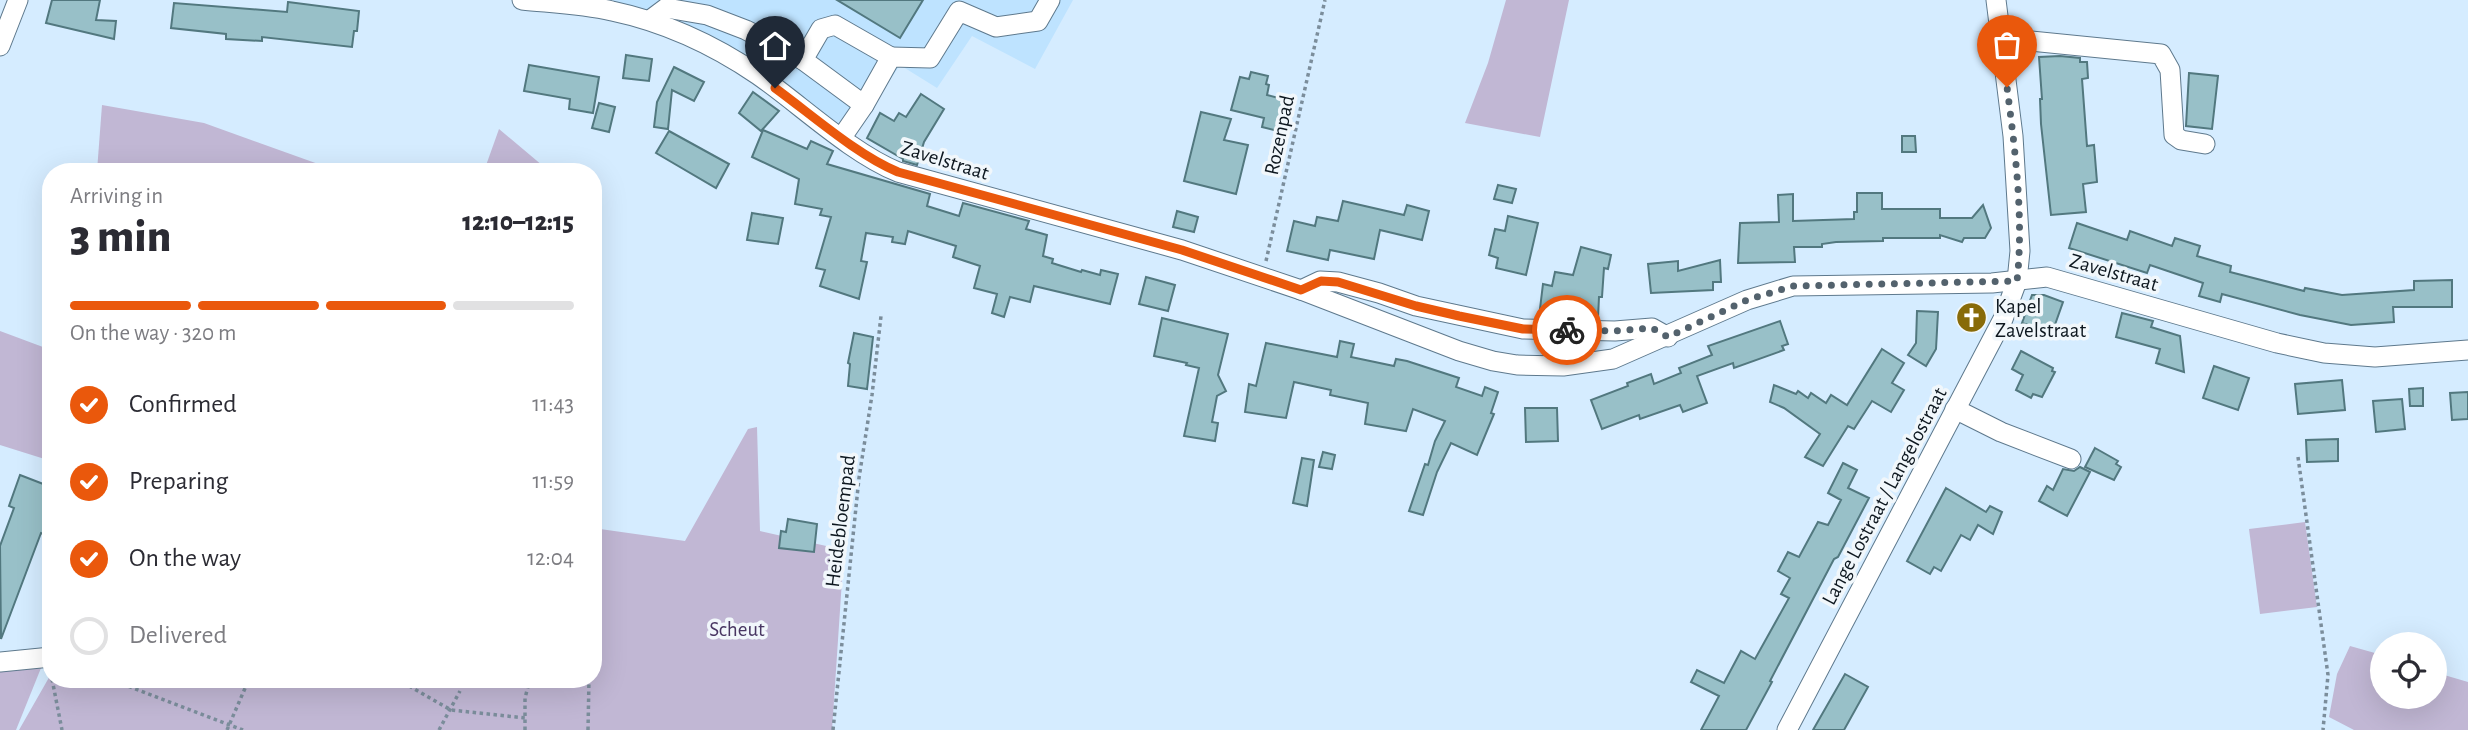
<!DOCTYPE html>
<meta charset="utf-8">
<style>
body{margin:0;font-family:"Alegreya Sans",sans-serif;background:#f2f2f3;color:#2b2b33;height:100vh;display:flex;flex-direction:column;font-size:26px;white-space:nowrap}
*{box-sizing:border-box;margin:0}
p{font-size:23px;color:#7c7c81}
.icon{flex:none;width:38px;height:38px;fill:none;stroke:currentColor;stroke-width:2;stroke-linecap:round;stroke-linejoin:round}
.map{position:relative;flex:1;overflow:hidden}
.side{position:absolute;left:42px;top:163px;width:560px;height:525px;display:flex;flex-direction:column;background:#fff;border-radius:28px;box-shadow:0 7px 28px #0002}
.side>*{flex:none}
.controls{position:absolute;left:2370px;top:632px;display:grid;gap:14px}
.controls a{display:grid;place-items:center;width:77px;height:77px;border-radius:50%;background:#fff;box-shadow:0 7px 28px #0002;font-size:35px}
.pin{position:absolute;display:grid;place-items:center;width:60px;height:60px;color:#fff;margin:-72px -30px;border-radius:50% 50% 50% 0;rotate:-45deg;box-shadow:0 0 7px #0007}
.pin .icon{rotate:45deg}
.courier{position:absolute;display:grid;place-items:center;width:70px;height:70px;margin:-35px;border:5px solid #ea580c;border-radius:50%;background:#fff;color:#222;box-shadow:0 2px 9px #0007}
.summary em{font-style:normal;font-weight:800}
.summary div{display:flex;flex-direction:column-reverse}
.summary{display:flex;align-items:center;justify-content:space-between;height:119px;padding:0 28px}
h1{font-size:46px;font-weight:800;line-height:52px}
.bar{display:grid;grid-template-columns:repeat(4,1fr);gap:10px 7px;align-content:center;height:84px;padding:0 28px}
.bar i{height:9px;border-radius:5px;background:#e1e1e2}
.bar .selected{background:#ea580c}
.bar p{grid-column:span 4}
ol{padding:0 28px;list-style:none}
li{display:flex;align-items:center;gap:21px;height:77px}
li p{margin-inline-start:auto}
li .icon{padding:7px;border-radius:50%;background:#ea580c;color:#fff;stroke-width:4}
li:last-child{color:#7c7c81}
li i{width:38px;height:38px;border:4px solid #e1e1e2;border-radius:50%}
.map>svg:first-child{display:block}
.built{fill:#bee3ff}
.green{fill:#c1b7d4}
.building{fill:#98c0c8;stroke:#52787f;stroke-width:2}
.lines{fill:none;stroke-linecap:round;stroke-linejoin:round}
.minor-casing{stroke:#5e798d;stroke-width:21}
.path{stroke:#7b8d9b;stroke-width:3.5;stroke-dasharray:3.5 3.5;stroke-linecap:butt}
.minor{stroke:#fff;stroke-width:19}
.done{stroke:#53626d;stroke-width:7;stroke-dasharray:0 12.6}
.route{stroke:#ea580c;stroke-width:9}
.labels{text-anchor:middle;stroke-width:7;stroke-linejoin:round;paint-order:stroke}
.street-label{font-size:21px;fill:#0d171f;stroke:#f1f7fb}
.poi-label{font-size:21px;fill:#0d171f;stroke:#f1f7fb;text-anchor:start}
.park-label{font-size:21px;fill:#483662;stroke:#f1f7fb}
</style>
<div class="map">
<svg width="2468" height="730" viewBox="0 0 2468 730">
<rect width="100%" height="100%" fill="#d5ecff"/>
<path class="built" d="M 613,0 L 1073,0 L 1035,69 L 972,36 L 937,88 L 900,65 L 849,142 L 756,74 L 614,4 Z"/>
<g class="green">
<path d="M 1506,0 L 1569,0 L 1540,137 L 1465,123 L 1488,63 Z"/>
<path d="M 102,105 L 204,123 L 321,165 L 318,172 L 97,171 Z"/>
<path d="M 499,129 L 549,171 L 484,171 Z"/>
<path d="M 0,331 L 51,350 L 51,461 L 0,445 Z"/>
<path d="M 757,427 L 760,531 L 844,550 L 832,730 L 19,730 L 51,674 L 51,679 L 593,679 L 593,528 L 685,541 L 748,429 Z"/>
<path d="M 2305,522 L 2317,607 L 2260,614 L 2249,529 Z"/>
<path d="M 2350,646 L 2382,655 L 2382,696 L 2434,696 L 2434,672 L 2468,682 L 2468,730 L 2354,730 L 2329,717 L 2337,674 Z"/>
<path d="M 41,668 L 16,730 L 0,730 L 0,671 Z"/>
</g>
<g class="building">
<path d="M 52,0 L 100,0 L 96,20 L 116,21 L 114,39 L 46,23 Z"/>
<path d="M 837,0 L 923,0 L 900,38 Z"/>
<path d="M 288,2 L 359,11 L 357,31 L 354,31 L 352,47 L 262,37 L 262,41 L 226,39 L 226,34 L 171,28 L 174,3 L 287,12 Z"/>
<path d="M 626,55 L 652,59 L 649,81 L 623,78 Z"/>
<path d="M 2060,56 L 2080,58 L 2080,62 L 2087,62 L 2088,78 L 2082,79 L 2087,146 L 2094,145 L 2097,182 L 2083,184 L 2086,212 L 2051,215 L 2041,124 L 2040,99 L 2042,99 L 2039,57 Z"/>
<path d="M 529,65 L 599,77 L 593,113 L 569,109 L 570,99 L 524,91 Z"/>
<path d="M 674,67 L 704,82 L 694,101 L 672,90 L 668,129 L 654,127 L 657,102 Z"/>
<path d="M 1251,72 L 1268,76 L 1266,84 L 1269,85 L 1267,95 L 1294,102 L 1286,133 L 1262,127 L 1264,118 L 1231,110 L 1240,77 L 1249,79 Z"/>
<path d="M 2189,73 L 2218,76 L 2212,129 L 2186,126 Z"/>
<path d="M 753,92 L 779,111 L 761,131 L 739,113 Z"/>
<path d="M 921,94 L 944,109 L 924,142 L 917,165 L 903,161 L 903,159 L 867,138 L 880,113 L 894,121 L 899,113 L 906,117 Z"/>
<path d="M 599,103 L 615,107 L 609,132 L 592,128 Z"/>
<path d="M 1201,112 L 1231,119 L 1224,140 L 1248,145 L 1236,194 L 1184,181 Z"/>
<path d="M 763,130 L 807,149 L 811,141 L 833,151 L 827,164 L 930,194 L 927,206 L 959,216 L 963,203 L 1029,221 L 1026,229 L 1047,235 L 1043,256 L 1053,259 L 1052,263 L 1081,272 L 1082,270 L 1100,275 L 1101,270 L 1118,274 L 1110,304 L 1034,286 L 1030,302 L 1010,297 L 1004,317 L 992,313 L 997,294 L 974,288 L 980,266 L 953,257 L 956,246 L 908,231 L 905,244 L 892,242 L 893,237 L 866,233 L 861,261 L 867,262 L 859,299 L 820,286 L 825,270 L 816,268 L 831,217 L 820,215 L 822,209 L 795,204 L 799,179 L 752,157 Z"/>
<path d="M 669,131 L 729,164 L 716,188 L 656,153 Z"/>
<path d="M 1902,136 L 1915,136 L 1916,152 L 1902,152 Z"/>
<path d="M 1498,185 L 1516,189 L 1512,203 L 1494,199 Z"/>
<path d="M 1857,193 L 1882,193 L 1882,209 L 1940,209 L 1940,218 L 1972,218 L 1983,205 L 1991,228 L 1985,238 L 1964,238 L 1962,242 L 1940,235 L 1940,238 L 1883,238 L 1883,241 L 1836,242 L 1822,244 L 1822,247 L 1794,247 L 1795,262 L 1738,263 L 1740,223 L 1779,222 L 1778,195 L 1793,194 L 1793,221 L 1854,219 L 1854,212 L 1857,212 Z"/>
<path d="M 1343,201 L 1404,215 L 1407,205 L 1429,211 L 1422,240 L 1380,230 L 1374,259 L 1330,250 L 1328,260 L 1287,251 L 1294,221 L 1315,226 L 1317,217 L 1338,221 Z"/>
<path d="M 1177,211 L 1198,217 L 1194,232 L 1173,227 Z"/>
<path d="M 752,213 L 783,218 L 778,244 L 747,240 Z"/>
<path d="M 1508,216 L 1538,223 L 1526,275 L 1496,268 L 1498,258 L 1489,255 L 1495,229 L 1505,231 Z"/>
<path d="M 2077,223 L 2127,240 L 2130,231 L 2172,246 L 2175,238 L 2200,246 L 2197,256 L 2231,266 L 2230,272 L 2304,291 L 2305,288 L 2342,295 L 2414,290 L 2414,281 L 2452,280 L 2452,307 L 2393,307 L 2394,322 L 2351,325 L 2300,315 L 2222,294 L 2220,302 L 2199,296 L 2203,283 L 2150,265 L 2147,273 L 2069,248 Z"/>
<path d="M 1581,247 L 1611,255 L 1608,269 L 1604,268 L 1602,297 L 1599,297 L 1598,318 L 1539,317 L 1543,284 L 1552,286 L 1555,272 L 1573,275 Z"/>
<path d="M 1720,260 L 1721,282 L 1713,282 L 1713,290 L 1651,293 L 1648,264 L 1678,261 L 1678,271 Z"/>
<path d="M 1146,277 L 1175,285 L 1168,311 L 1139,304 Z"/>
<path d="M 2032,295 L 2044,295 L 2063,302 L 2052,333 L 2022,323 Z"/>
<path d="M 1917,311 L 1938,312 L 1936,349 L 1926,366 L 1908,355 L 1916,343 Z"/>
<path d="M 2122,313 L 2153,321 L 2151,327 L 2180,336 L 2184,372 L 2156,363 L 2160,349 L 2116,337 Z"/>
<path d="M 1162,318 L 1228,334 L 1218,375 L 1226,391 L 1217,396 L 1212,422 L 1218,423 L 1215,441 L 1184,436 L 1199,368 L 1186,365 L 1187,363 L 1154,356 Z"/>
<path d="M 1780,321 L 1788,344 L 1782,346 L 1784,350 L 1734,368 L 1733,363 L 1697,376 L 1707,403 L 1683,412 L 1680,405 L 1640,419 L 1639,415 L 1602,429 L 1591,400 L 1628,386 L 1627,383 L 1651,374 L 1654,384 L 1681,373 L 1679,368 L 1712,355 L 1708,346 Z"/>
<path d="M 854,333 L 873,337 L 867,389 L 848,386 L 850,364 L 848,363 Z"/>
<path d="M 1340,341 L 1354,344 L 1351,357 L 1394,366 L 1396,359 L 1407,361 L 1459,378 L 1456,387 L 1482,396 L 1485,387 L 1498,392 L 1491,413 L 1494,414 L 1477,455 L 1451,443 L 1437,472 L 1423,515 L 1409,511 L 1425,464 L 1428,465 L 1435,441 L 1445,421 L 1413,409 L 1406,431 L 1365,424 L 1368,403 L 1330,395 L 1331,390 L 1294,382 L 1286,418 L 1245,412 L 1249,384 L 1256,386 L 1266,343 L 1337,357 Z"/>
<path d="M 1882,349 L 1904,363 L 1892,383 L 1904,390 L 1891,412 L 1872,401 L 1854,429 L 1848,426 L 1823,466 L 1805,457 L 1820,434 L 1784,408 L 1770,402 L 1774,385 L 1796,394 L 1798,391 L 1808,398 L 1811,393 L 1826,403 L 1831,395 L 1847,405 Z"/>
<path d="M 2021,351 L 2053,368 L 2052,371 L 2055,372 L 2042,397 L 2033,394 L 2031,398 L 2016,390 L 2023,375 L 2012,369 Z"/>
<path d="M 2214,366 L 2249,378 L 2238,410 L 2203,398 Z"/>
<path d="M 2342,380 L 2345,410 L 2298,414 L 2295,384 Z"/>
<path d="M 2423,388 L 2423,406 L 2410,406 L 2409,389 Z"/>
<path d="M 2468,392 L 2468,419 L 2452,420 L 2450,393 Z"/>
<path d="M 2402,399 L 2405,429 L 2376,432 L 2373,401 Z"/>
<path d="M 1525,408 L 1557,408 L 1558,441 L 1526,442 Z"/>
<path d="M 2338,439 L 2338,461 L 2307,462 L 2306,440 Z"/>
<path d="M 2095,448 L 2118,461 L 2116,464 L 2121,467 L 2114,480 L 2085,467 Z"/>
<path d="M 1323,452 L 1335,455 L 1332,469 L 1319,467 Z"/>
<path d="M 1302,458 L 1314,460 L 1307,506 L 1293,503 Z"/>
<path d="M 1843,463 L 1857,470 L 1848,488 L 1869,498 L 1838,557 L 1834,559 L 1770,681 L 1772,682 L 1746,730 L 1701,730 L 1719,696 L 1691,682 L 1697,670 L 1724,683 L 1741,651 L 1755,659 L 1789,598 L 1781,594 L 1790,578 L 1778,571 L 1788,552 L 1799,557 L 1818,522 L 1828,525 L 1841,500 L 1828,493 Z"/>
<path d="M 2080,467 L 2090,472 L 2067,516 L 2039,501 L 2047,486 L 2053,490 L 2063,469 L 2074,471 Z"/>
<path d="M 20,475 L 51,487 L 51,537 L 41,533 L 1,639 L 0,546 L 14,508 L 9,506 Z"/>
<path d="M 1946,488 L 1986,512 L 1990,506 L 2002,512 L 1993,534 L 1978,525 L 1970,540 L 1961,535 L 1941,571 L 1934,567 L 1930,574 L 1907,561 Z"/>
<path d="M 788,519 L 817,524 L 814,552 L 779,548 L 781,531 L 786,532 Z"/>
<path d="M 1845,674 L 1868,687 L 1844,730 L 1813,730 Z"/>
</g>
<g class="lines">
<defs>
<g id="minor">
<path d="M 522,0 C 552,3 583,4 612,11 C 664,22 714,45 758,75 C 801,105 851,153 898,172 L 1182,250 L 1301,290 L 1459,351 L 1493,361 L 1517,365 L 1563,366 L 1613,359 L 1747,300 L 1793,286 L 1992,283 L 2047,277 L 2277,343 L 2324,353 L 2375,357 L 2468,350"/>
<path d="M 650,20 L 666,8 L 707,15 L 746,30 L 803,60"/>
<path d="M 2001,38 L 2161,54 L 2170,70 L 2174,135 L 2181,140 L 2205,144"/>
<path d="M 0,46 L 18,0"/>
<path d="M 864,105 L 803,60 L 821,29 L 835,25 L 891,57"/>
<path d="M 842,137 L 864,105 L 891,57 L 930,58 L 959,11 L 996,27 L 1038,21 L 1050,0"/>
<path d="M 1301,290 L 1320,281 L 1338,282 L 1379,293 L 1416,306 L 1523,329 L 1615,331 L 1652,328 L 1668,337"/>
<path d="M 1955,409 L 2001,432 L 2071,459"/>
<path d="M 0,662 L 51,657"/>
<path d="M 1787,730 L 2003,319 L 2017,281 L 2020,251 L 2013,136 L 1996,0"/>
</g>
</defs>
<use href="#minor" class="minor-casing"/>
<g class="path">
<path d="M 1266,261 L 1325,0"/>
<path d="M 2298,457 L 2328,675 L 2323,730"/>
<path d="M 593,627 L 593,641"/>
<path d="M 52,679 L 62,730"/>
<path d="M 109,679 L 243,730"/>
<path d="M 397,679 L 451,710 L 525,718"/>
<path d="M 227,730 L 249,679"/>
<path d="M 439,730 L 460,691"/>
<path d="M 525,730 L 525,698 L 530,679"/>
<path d="M 588,730 L 589,679"/>
<path d="M 833,730 L 859,478 L 872,395 L 881,316"/>
</g>
<use href="#minor" class="minor"/>
</g>
<g class="lines">
<path class="done" d="M 1567,330 L 1615,331 L 1652,328 L 1668,337 L 1747,300 L 1793,286 L 2017,281 C 2024,217 2015,150 2007,87"/>
<path class="route" d="M 775,88 C 812,115 857,155 898,172 L 1182,250 L 1301,290 L 1321,281 L 1338,282 L 1416,306 L 1459,316 L 1523,329 L 1567,330"/>
</g>
<defs>
<symbol id="church-disc" viewBox="-11 -11 22 22"><circle r="9.5" fill="#886b09" stroke="#f1f7fb"/><path d="M-1.2-6h2.4v3.5h3.3v2.4h-3.3V6h-2.4V-.1h-3.3v-2.4h3.3Z" fill="#fff"/></symbol>
</defs>
<g fill-rule="evenodd">
<use href="#church-disc" x="1954" y="300" width="35" height="35"/>
</g>
<g class="labels">
<g class="street-label">
<text transform="translate(1279 135) rotate(-78)" y="7">Rozenpad</text>
<text transform="translate(945 160) rotate(17)" y="7">Zavelstraat</text>
<text transform="translate(2114 272) rotate(16)" y="7">Zavelstraat</text>
<text transform="translate(1884 496) rotate(-62)" y="7">Lange Lostraat / Langelostraat</text>
<text transform="translate(840 521) rotate(-83)" y="7">Heidebloempad</text>
</g>
<g class="poi-label">
<text x="1995" y="313">Kapel<tspan x="1995" dy="24">Zavelstraat</tspan></text>
</g>
<g class="park-label">
<text x="737" y="636">Scheut</text>
</g>
</g>
</svg>
<div class="controls">
<a><svg class="icon" aria-label="locate" viewBox="0 0 24 24"><circle cx="12" cy="12" r="6"/><path d="M12 2v4M12 18v4M2 12h4M18 12h4"/></svg></a>
</div>
<div class="pin" style="left:2007px;top:87px;background:#ea580c"><svg class="icon" aria-label="bag" viewBox="0 0 24 24"><path d="M5 8h14l-1 12H6zM9 8a3 3 0 0 1 6 0"/></svg></div>
<div class="pin" style="left:775px;top:88px;background:#1f2937"><svg class="icon" aria-label="home" viewBox="0 0 24 24"><path d="M3 11l9-7 9 7M6 9v11h12V9"/></svg></div>
<div class="courier" style="left:1567px;top:330px"><svg class="icon" aria-label="bike" viewBox="0 0 24 24"><circle cx="6" cy="16" r="4"/><circle cx="18" cy="16" r="4"/><path d="M6 16l4-8h5l3 8M10 8l3 8H6M13 5h3"/></svg></div>
<section class="side">
<div class="summary"><div><h1>3 min</h1><p>Arriving in</p></div><em>12:10–12:15</em></div>
<div class="bar"><i class="selected"></i><i class="selected"></i><i class="selected"></i><i></i><p>On the way · 320 m</p></div>
<ol>
<li><svg class="icon" aria-label="check" viewBox="0 0 24 24"><path d="M5 12l5 5 9-10"/></svg>Confirmed<p>11:43</p></li>
<li><svg class="icon" aria-label="check" viewBox="0 0 24 24"><path d="M5 12l5 5 9-10"/></svg>Preparing<p>11:59</p></li>
<li><svg class="icon" aria-label="check" viewBox="0 0 24 24"><path d="M5 12l5 5 9-10"/></svg>On the way<p>12:04</p></li>
<li><i></i>Delivered</li>
</ol>
</section>
</div>
